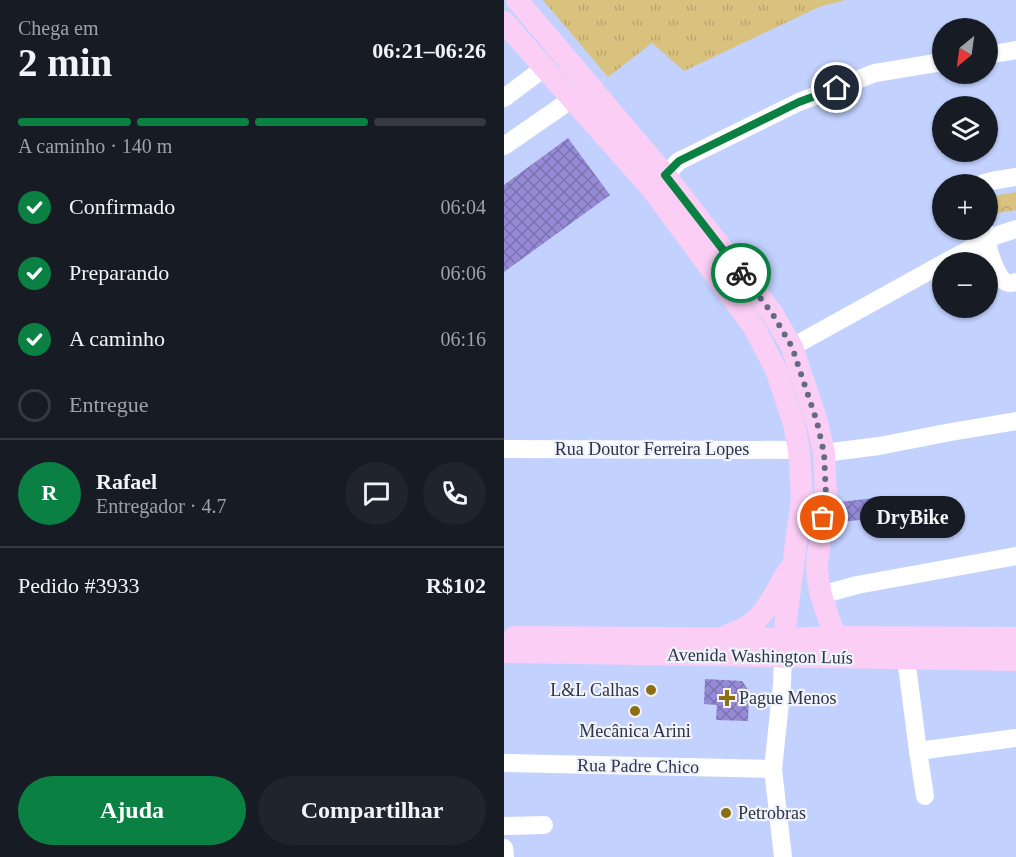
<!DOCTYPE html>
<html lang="pt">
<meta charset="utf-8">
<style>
body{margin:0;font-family:Georgia,serif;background:#20242c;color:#f1f3f6;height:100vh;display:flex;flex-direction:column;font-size:22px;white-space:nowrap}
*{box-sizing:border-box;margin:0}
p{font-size:20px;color:#9ea1a6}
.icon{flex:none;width:33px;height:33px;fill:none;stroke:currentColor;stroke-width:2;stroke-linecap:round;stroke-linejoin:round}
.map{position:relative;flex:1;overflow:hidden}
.details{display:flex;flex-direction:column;background:#171b24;width:504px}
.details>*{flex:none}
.needle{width:39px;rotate:209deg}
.buttons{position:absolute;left:428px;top:18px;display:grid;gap:12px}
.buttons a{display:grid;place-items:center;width:66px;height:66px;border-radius:50%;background:#171b24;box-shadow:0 2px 4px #0004;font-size:30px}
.pin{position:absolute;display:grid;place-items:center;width:51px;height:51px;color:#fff;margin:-26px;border:3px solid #fff;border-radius:50%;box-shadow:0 2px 6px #0007}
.courier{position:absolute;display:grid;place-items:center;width:60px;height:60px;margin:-30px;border:4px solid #0b8043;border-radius:50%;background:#fff;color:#222;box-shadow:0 2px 8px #0007}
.bubble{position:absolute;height:42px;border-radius:21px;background:#171b24;box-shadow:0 2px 4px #0004;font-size:20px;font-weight:600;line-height:42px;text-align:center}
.head em{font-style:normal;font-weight:600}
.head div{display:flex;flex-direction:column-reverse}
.head{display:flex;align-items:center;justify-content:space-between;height:102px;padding:0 18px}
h1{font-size:39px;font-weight:600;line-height:45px}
.bar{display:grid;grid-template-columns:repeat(4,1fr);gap:9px 6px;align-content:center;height:72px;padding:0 18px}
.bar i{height:8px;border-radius:4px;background:#363941}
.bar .on{background:#0b8043}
.bar p{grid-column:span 4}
.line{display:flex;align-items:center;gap:15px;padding:0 18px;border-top:2px solid #363941}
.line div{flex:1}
.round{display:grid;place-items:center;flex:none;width:63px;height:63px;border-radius:32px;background:#20242c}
ol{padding:0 18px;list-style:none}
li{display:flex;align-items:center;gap:18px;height:66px}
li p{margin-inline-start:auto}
li .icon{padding:6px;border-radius:50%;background:#0b8043;color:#fff;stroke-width:4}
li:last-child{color:#9ea1a6}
li i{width:33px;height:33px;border:3px solid #363941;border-radius:50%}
.primary-button{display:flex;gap:12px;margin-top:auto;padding:12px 18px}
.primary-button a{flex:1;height:69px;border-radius:36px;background:#0b8043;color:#fff;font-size:24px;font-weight:600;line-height:69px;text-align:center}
.primary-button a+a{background:#20242c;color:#f1f3f6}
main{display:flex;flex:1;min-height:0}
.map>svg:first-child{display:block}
.grass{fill:url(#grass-tufts)}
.park{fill:url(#park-crowns)}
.building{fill:url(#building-cross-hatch)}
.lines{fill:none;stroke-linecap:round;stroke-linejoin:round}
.minor{stroke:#fff;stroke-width:18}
.major{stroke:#facef5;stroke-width:22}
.done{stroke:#626b86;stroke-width:6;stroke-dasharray:0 10.8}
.route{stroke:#0b8043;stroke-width:8}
.poi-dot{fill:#8b6f11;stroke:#f0f3fc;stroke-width:2}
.labels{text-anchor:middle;stroke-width:4.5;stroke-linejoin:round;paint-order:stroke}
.street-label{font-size:18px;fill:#2e3445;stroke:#f0f3fc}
.poi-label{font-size:18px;fill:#2e3445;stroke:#f0f3fc;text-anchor:start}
</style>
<main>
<section class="details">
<div class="head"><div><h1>2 min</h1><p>Chega em</p></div><em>06:21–06:26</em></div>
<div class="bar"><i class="on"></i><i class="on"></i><i class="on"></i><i></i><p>A caminho · 140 m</p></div>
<ol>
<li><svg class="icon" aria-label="check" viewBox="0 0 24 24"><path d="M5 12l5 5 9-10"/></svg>Confirmado<p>06:04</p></li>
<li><svg class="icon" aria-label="check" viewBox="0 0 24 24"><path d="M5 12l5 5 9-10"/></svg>Preparando<p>06:06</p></li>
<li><svg class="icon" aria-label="check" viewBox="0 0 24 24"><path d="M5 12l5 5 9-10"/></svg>A caminho<p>06:16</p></li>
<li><i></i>Entregue</li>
</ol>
<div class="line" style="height:108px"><b class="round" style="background:#0b8043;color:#fff">R</b><div><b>Rafael</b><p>Entregador · 4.7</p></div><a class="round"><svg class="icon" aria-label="chat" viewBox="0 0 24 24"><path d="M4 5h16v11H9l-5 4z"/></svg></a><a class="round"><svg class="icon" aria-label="phone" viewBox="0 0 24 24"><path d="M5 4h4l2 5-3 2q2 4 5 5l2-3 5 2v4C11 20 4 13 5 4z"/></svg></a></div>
<div class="line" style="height:78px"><div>Pedido #3933</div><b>R$102</b></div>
<div class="primary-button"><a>Ajuda</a><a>Compartilhar</a></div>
</section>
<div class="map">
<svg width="512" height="857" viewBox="0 0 512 857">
<defs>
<pattern id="grass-tufts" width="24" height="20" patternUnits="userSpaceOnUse" patternTransform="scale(1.5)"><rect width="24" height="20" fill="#d9c17e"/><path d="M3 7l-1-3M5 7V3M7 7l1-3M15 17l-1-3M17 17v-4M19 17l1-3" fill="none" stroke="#bba66e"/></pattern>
<pattern id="park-crowns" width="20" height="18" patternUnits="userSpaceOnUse" patternTransform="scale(1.5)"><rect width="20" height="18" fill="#d9c17e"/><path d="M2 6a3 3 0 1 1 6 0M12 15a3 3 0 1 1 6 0" fill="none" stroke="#bba66e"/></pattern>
<pattern id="building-cross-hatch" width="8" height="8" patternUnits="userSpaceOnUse" patternTransform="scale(1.5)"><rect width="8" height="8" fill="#968ad6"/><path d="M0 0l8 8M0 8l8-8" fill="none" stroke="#7b72af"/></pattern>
</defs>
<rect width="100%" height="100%" fill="#c2d1fe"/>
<path class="grass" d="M 39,0 L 341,0 L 315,7 L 180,71 L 148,43 L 104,77 Z"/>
<path class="park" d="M 512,192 L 512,210 L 494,213 L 492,212 L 486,198 L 490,196 Z"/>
<g class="building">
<path d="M 64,138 L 106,195 L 0,272 L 0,185 Z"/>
<path d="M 371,498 L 373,518 L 338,522 L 335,502 Z"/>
<path d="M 201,679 L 238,681 L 245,691 L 244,721 L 212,720 L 213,705 L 200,704 Z"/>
</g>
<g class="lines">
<g class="minor">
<path d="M 483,55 L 512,50"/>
<path d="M 0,98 L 40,68"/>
<path d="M 0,146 L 68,99"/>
<path d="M 477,184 L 488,181 L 512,177"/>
<path d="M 152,185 L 175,161 L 295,102 L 371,73 L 438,62"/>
<path d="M 481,231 C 482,242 491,278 502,282 C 506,284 508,283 512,282"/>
<path d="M 442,262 L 491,236 L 512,229"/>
<path d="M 288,347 L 438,264"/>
<path d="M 0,449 L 295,450"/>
<path d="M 320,453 L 375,446 L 447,432 L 512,421"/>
<path d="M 317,595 L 353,585 L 512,556"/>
<path d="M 402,658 L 414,751 L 421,796"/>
<path d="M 414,751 L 512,738"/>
<path d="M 0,763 L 269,769"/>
<path d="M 0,826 L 40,825"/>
<path d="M 0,848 L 1,857"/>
<path d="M 279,857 L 269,769 L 278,684 L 279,657"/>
</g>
<g class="major">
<path d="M 13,0 L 161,175 L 268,313 L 288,347 L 313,422 L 320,453 L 322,495 L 313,563 L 314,580 L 317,595 L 331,637"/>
<path d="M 0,22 L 148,189 L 250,327 L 273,372 L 290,424 L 295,450 L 298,498 L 282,619 L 279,657"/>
<path d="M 222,636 C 232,632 244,628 252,620 C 266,607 274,587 284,571"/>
<path d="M 10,637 L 280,639 L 331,637 L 512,638"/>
<path d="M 0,652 L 512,660"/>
</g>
</g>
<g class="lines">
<path class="done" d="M 237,273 L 268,313 L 288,347 L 313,422 L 320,453 L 322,495 L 319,518"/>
<path class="route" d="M 237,273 L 161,175 L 175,161 L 295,102 L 333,88"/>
</g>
<g class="poi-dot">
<circle cx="147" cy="690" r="6"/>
<path d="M220 689h6v6h6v6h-6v6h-6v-6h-6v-6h6z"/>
<circle cx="131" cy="711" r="6"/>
<circle cx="222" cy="813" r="6"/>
</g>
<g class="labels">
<g class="street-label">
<text x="148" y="455">Rua Doutor Ferreira Lopes</text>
<text transform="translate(256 656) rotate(1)" y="6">Avenida Washington Luís</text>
<text transform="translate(134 766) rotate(1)" y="6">Rua Padre Chico</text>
</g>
<g class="poi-label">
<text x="135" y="696" text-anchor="end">L&amp;L Calhas</text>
<text x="235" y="704">Pague Menos</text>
<text x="131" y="737" text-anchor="middle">Mecânica Arini</text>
<text x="234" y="819">Petrobras</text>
</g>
</g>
</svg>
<div class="buttons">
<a><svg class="needle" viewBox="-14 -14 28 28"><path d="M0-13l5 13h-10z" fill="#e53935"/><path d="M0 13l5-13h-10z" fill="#9ea1a6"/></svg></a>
<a><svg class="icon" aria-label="layers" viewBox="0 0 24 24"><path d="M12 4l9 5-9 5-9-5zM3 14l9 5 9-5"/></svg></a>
<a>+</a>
<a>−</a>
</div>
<div class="pin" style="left:319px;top:518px;background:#ea580c"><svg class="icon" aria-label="bag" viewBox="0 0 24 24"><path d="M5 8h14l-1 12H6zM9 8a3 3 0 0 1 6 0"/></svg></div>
<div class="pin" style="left:333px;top:88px;background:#1f2937"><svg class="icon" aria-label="home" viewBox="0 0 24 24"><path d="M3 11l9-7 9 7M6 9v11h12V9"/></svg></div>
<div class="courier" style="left:237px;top:273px"><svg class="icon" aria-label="bike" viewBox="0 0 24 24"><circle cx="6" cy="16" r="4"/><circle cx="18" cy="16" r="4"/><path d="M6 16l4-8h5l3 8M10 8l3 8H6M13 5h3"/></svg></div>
<div class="bubble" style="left:356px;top:496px;width:105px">DryBike</div>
</div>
</main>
